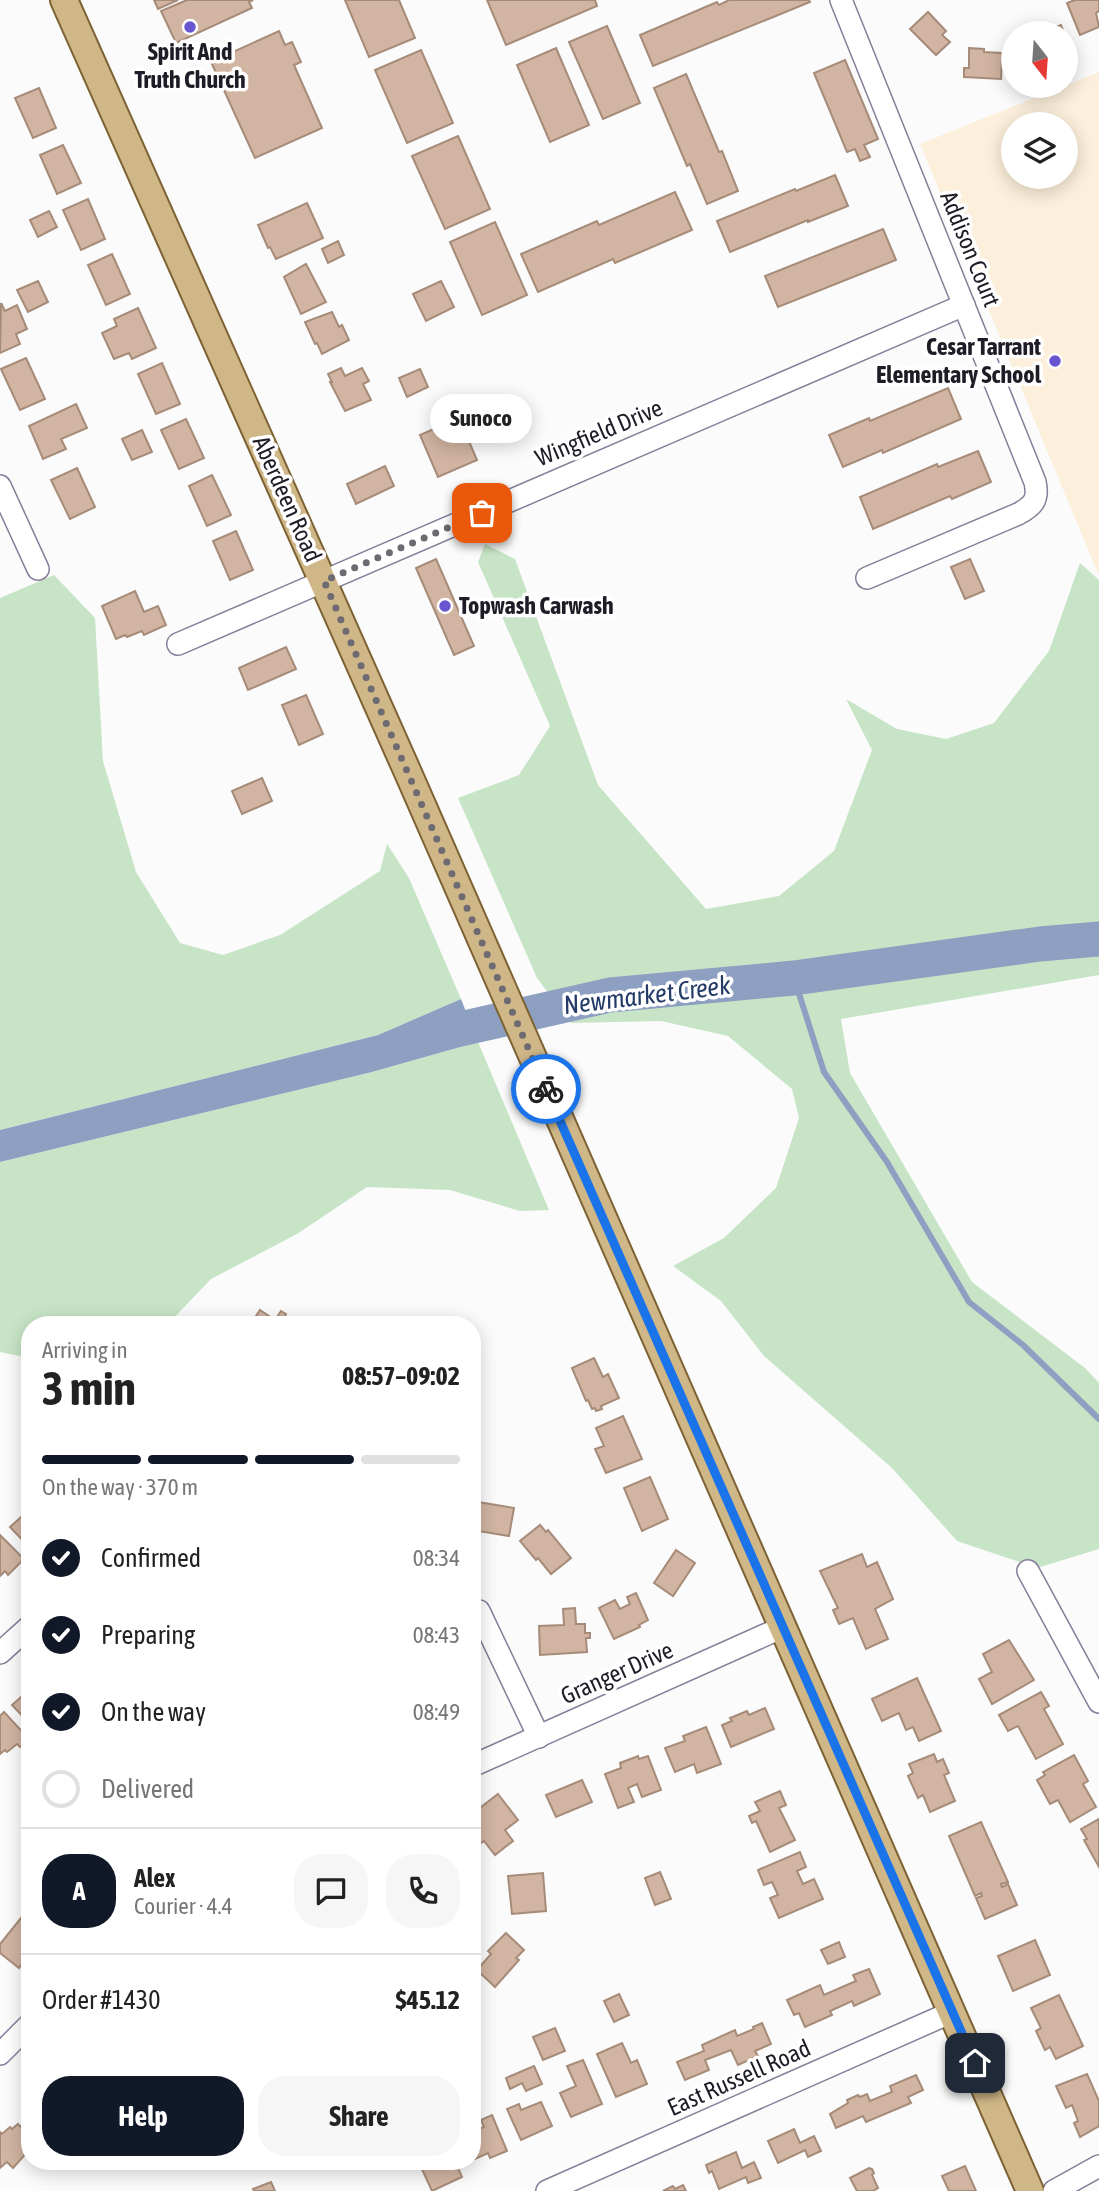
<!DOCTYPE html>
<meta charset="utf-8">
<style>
body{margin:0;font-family:"Asap Condensed",sans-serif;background:#f6f6f6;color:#222;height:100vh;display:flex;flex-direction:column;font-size:26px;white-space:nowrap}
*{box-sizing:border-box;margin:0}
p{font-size:23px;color:#767676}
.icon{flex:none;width:38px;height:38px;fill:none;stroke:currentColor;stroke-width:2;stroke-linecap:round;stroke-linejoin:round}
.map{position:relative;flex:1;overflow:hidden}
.sheet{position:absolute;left:21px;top:1316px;width:460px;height:854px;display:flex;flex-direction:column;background:#fff;border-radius:28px;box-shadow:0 4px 18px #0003}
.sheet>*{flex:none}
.needle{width:46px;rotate:163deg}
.controls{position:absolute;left:1001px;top:21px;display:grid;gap:14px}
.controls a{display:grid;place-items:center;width:77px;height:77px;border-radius:50%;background:#fff;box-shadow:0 4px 18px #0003;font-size:35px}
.pin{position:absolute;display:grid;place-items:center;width:60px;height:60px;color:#fff;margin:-30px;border-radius:14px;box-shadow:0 4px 10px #0006}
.courier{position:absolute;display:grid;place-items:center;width:70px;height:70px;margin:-35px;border:5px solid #1a73e8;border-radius:50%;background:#fff;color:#222;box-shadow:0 2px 9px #0007}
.bubble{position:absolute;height:49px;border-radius:24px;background:#fff;box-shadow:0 4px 18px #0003;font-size:23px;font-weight:700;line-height:49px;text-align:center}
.summary em{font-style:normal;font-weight:700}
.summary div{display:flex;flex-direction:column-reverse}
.summary{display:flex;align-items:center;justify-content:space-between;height:119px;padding:0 21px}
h1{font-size:46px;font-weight:700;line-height:52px}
.bar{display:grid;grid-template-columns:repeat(4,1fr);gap:10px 7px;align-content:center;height:84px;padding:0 21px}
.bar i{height:9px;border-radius:5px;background:#e0e0e0}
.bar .selected{background:#111827}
.bar p{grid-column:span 4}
.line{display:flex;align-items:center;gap:18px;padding:0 21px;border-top:2px solid #e0e0e0}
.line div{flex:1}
.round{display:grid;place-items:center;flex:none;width:74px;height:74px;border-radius:28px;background:#f6f6f6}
ol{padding:0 21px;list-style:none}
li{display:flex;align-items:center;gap:21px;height:77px}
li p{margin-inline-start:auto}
li .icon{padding:7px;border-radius:50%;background:#111827;color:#fff;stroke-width:4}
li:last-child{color:#767676}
li i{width:38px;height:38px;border:4px solid #e0e0e0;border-radius:50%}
.cta{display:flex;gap:14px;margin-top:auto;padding:14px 21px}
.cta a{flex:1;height:80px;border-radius:28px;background:#111827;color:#fff;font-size:28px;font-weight:700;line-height:80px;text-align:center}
.cta a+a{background:#f6f6f6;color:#222}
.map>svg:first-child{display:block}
.education{fill:#fcefdb;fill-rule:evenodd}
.green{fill:#c7e5c6}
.water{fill:#8da0c2}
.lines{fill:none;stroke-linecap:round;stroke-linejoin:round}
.stream{stroke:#8da0c2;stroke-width:6}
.river{stroke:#8da0c2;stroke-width:35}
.building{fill:#d1b4a1;stroke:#a68b79;stroke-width:2}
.minor-casing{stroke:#877e9a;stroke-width:24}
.major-casing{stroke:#7d6233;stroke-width:30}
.minor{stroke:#fff;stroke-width:21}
.major{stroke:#cfb788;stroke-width:26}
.done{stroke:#6d6a71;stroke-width:7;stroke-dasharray:0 12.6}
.route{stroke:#1a73e8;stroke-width:9}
.poi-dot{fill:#6955cf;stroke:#fff;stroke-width:2.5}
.labels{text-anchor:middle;stroke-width:7;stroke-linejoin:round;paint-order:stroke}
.poi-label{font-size:24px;font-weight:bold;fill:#201c27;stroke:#fff}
.street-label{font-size:24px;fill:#201c27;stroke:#fff}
.water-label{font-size:26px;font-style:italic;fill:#243b68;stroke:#fff}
</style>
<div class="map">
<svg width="1099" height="2191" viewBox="0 0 1099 2191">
<rect width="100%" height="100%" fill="#fbfbfb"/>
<path class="education" d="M 1099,72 L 1099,576 L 920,144 ZM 1013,124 L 1066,124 L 1066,177 L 1013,177 Z"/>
<g class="green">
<path d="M 485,544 L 515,559 L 598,785 L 706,909 L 779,896 L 834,851 L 872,750 L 846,699 L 897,729 L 946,739 L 994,723 L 1049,651 L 1080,563 L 1099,580 L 1099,975 L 841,1019 L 850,1073 L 972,1282 L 1085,1368 L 1099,1383 L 1099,1549 L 1037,1568 L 957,1541 L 892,1468 L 764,1356 L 721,1301 L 673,1266 L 724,1238 L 776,1188 L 799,1118 L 792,1089 L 728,1036 L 661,1021 L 571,1023 L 537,978 L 458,798 L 519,775 L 550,726 L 478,562 Z"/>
<path d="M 54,575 L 95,618 L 103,761 L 136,872 L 180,943 L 223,955 L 280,935 L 380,871 L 387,844 L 409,878 L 461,999 L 378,1035 L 0,1130 L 0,598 Z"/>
<path d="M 478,1042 L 549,1210 L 520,1211 L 450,1190 L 367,1187 L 297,1234 L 211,1279 L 167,1325 L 30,1325 L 30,1358 L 0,1352 L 0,1162 L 372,1072 Z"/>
</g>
<path class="water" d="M 461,999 L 478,1042 L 372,1072 L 0,1162 L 0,1130 L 378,1035 Z"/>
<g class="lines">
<path class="stream" d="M 794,978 L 824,1072 L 887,1162 L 969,1302 L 1023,1345 L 1099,1419"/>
<path class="river" d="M 425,1037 L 610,995 L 794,978 L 1040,944 L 1099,939"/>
</g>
<g class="building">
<path d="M 154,0 L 178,0 L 158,9 Z"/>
<path d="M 187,0 L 253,0 L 249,2 L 252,8 L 176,43 L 161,11 Z"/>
<path d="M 345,0 L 399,0 L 415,38 L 369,57 Z"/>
<path d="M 487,0 L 595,0 L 597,6 L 506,45 Z"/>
<path d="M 729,0 L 809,0 L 810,2 L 653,66 L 640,35 L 717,2 L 719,5 Z"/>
<path d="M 1075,0 L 1099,0 L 1099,11 L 1096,13 L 1099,27 L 1080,35 L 1067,3 Z"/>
<path d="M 928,12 L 946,31 L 942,35 L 950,42 L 936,55 L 910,29 Z"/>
<path d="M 1061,25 L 1064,33 L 1040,33 Z"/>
<path d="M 607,26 L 640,103 L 603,119 L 569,42 Z"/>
<path d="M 279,31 L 285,45 L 292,42 L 301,62 L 294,65 L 322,128 L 255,158 L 211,62 Z"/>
<path d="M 556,48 L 589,125 L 550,142 L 517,65 Z"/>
<path d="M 969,48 L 984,49 L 984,52 L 1002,53 L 1001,79 L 964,77 L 964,68 L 969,68 Z"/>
<path d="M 421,50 L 453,123 L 407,143 L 375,70 Z"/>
<path d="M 845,60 L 878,139 L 864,145 L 870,157 L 860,161 L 855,149 L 847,152 L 814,73 Z"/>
<path d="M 686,74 L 719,152 L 722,151 L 738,191 L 707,204 L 690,164 L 687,166 L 654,88 Z"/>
<path d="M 39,88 L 56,128 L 33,138 L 15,98 Z"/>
<path d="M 458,136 L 490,209 L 445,229 L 412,156 Z"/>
<path d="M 63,145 L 81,183 L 57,194 L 40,155 Z"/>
<path d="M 835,175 L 848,206 L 808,222 L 808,220 L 730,252 L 717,221 L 795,189 L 796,191 Z"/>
<path d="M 675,192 L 692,230 L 615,263 L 613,259 L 538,292 L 521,254 L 597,221 L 599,225 Z"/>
<path d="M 88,199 L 105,239 L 81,250 L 63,210 Z"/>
<path d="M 307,203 L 323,238 L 276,259 L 270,247 L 268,248 L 258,225 Z"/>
<path d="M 49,211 L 57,227 L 38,237 L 30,220 Z"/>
<path d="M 495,222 L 527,295 L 482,315 L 450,242 Z"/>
<path d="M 883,229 L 896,260 L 778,307 L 765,276 Z"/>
<path d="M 338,241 L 344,255 L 328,263 L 322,249 Z"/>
<path d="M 112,254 L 130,294 L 106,305 L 88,265 Z"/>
<path d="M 306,264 L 326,302 L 301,314 L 284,277 Z"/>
<path d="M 38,281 L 48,302 L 28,312 L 17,290 Z"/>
<path d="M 441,281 L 454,307 L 426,321 L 413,294 Z"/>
<path d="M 1,303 L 5,311 L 17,305 L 27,329 L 16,334 L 20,344 L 0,353 Z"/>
<path d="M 138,308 L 156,348 L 132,359 L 129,353 L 114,359 L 102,333 L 117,326 L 114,319 Z"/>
<path d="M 332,312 L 339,327 L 342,325 L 349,340 L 322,354 L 317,343 L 315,344 L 305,322 Z"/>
<path d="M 26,358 L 45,399 L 20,410 L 1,369 Z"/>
<path d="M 162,363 L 180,404 L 156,414 L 138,374 Z"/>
<path d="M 341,368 L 345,376 L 362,368 L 369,381 L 363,384 L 371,400 L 345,411 L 330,382 L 332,382 L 328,374 Z"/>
<path d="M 420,369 L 428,387 L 407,397 L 399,378 Z"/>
<path d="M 948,388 L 961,419 L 883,453 L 882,450 L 843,467 L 829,435 L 869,418 L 870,421 Z"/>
<path d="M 76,404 L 87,428 L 61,439 L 66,449 L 43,459 L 29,426 Z"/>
<path d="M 459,418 L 477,460 L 438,477 L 420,435 Z"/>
<path d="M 186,419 L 204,458 L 179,469 L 161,430 Z"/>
<path d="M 142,430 L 152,452 L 132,460 L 122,439 Z"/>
<path d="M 978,451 L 991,482 L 952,499 L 950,496 L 873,529 L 860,497 L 937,464 L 938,467 Z"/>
<path d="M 385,466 L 394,486 L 356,504 L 347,484 Z"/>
<path d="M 77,468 L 95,507 L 70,519 L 51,480 Z"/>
<path d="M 212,475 L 231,515 L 207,526 L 189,486 Z"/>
<path d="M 236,531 L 253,570 L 230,580 L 213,541 Z"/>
<path d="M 436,559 L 474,646 L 454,655 L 416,568 Z"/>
<path d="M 970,559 L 984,591 L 965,599 L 951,567 Z"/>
<path d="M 135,591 L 144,612 L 158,606 L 166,625 L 144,635 L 142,631 L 127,637 L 125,635 L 116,639 L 102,606 Z"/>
<path d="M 286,647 L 296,669 L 248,690 L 239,668 Z"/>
<path d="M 306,695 L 323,734 L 299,745 L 282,705 Z"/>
<path d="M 262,778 L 272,801 L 242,814 L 232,791 Z"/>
<path d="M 260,1310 L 275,1320 L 281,1311 L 286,1314 L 281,1323 L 283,1325 L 250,1325 Z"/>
<path d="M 594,1358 L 603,1377 L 608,1374 L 619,1398 L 601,1406 L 602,1409 L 596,1411 L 595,1408 L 592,1409 L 588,1400 L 586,1401 L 572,1368 Z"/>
<path d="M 623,1416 L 642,1459 L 606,1473 L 595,1449 L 604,1446 L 596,1428 Z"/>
<path d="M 650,1477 L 668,1519 L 642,1531 L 624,1488 Z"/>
<path d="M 472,1501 L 514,1508 L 509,1536 L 472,1530 Z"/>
<path d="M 30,1509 L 30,1548 L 10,1527 Z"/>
<path d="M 540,1525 L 546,1532 L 548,1530 L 571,1558 L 551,1574 L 538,1558 L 536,1560 L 520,1541 Z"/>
<path d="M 0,1535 L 24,1559 L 8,1575 L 5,1571 L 0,1576 Z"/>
<path d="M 676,1550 L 695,1563 L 673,1596 L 654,1583 Z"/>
<path d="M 862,1554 L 867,1567 L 877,1562 L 893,1599 L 875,1609 L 888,1639 L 866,1649 L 853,1618 L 839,1624 L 833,1610 L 838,1608 L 820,1571 Z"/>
<path d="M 636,1593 L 648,1620 L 639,1625 L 640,1627 L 614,1639 L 599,1608 L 615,1600 L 620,1609 L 630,1604 L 627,1597 Z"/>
<path d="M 575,1608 L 576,1624 L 585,1624 L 585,1633 L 590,1633 L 590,1638 L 586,1638 L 587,1652 L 540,1655 L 539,1626 L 564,1625 L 563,1609 Z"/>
<path d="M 1009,1640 L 1034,1680 L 992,1704 L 979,1679 L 992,1672 L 983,1654 Z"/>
<path d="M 917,1678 L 941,1731 L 919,1741 L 913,1727 L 906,1730 L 899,1713 L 882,1721 L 872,1699 Z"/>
<path d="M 30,1689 L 30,1724 L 12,1705 Z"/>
<path d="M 1041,1692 L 1049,1706 L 1044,1709 L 1063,1744 L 1036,1759 L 1018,1726 L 1008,1731 L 999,1715 Z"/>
<path d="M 765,1708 L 774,1729 L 731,1747 L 722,1725 L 732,1721 L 730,1718 L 747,1711 L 749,1715 Z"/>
<path d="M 4,1712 L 29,1739 L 20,1747 L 17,1744 L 7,1752 L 5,1750 L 0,1754 L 0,1716 Z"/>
<path d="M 706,1727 L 721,1764 L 697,1773 L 694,1764 L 675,1772 L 665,1748 L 685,1741 L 683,1736 Z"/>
<path d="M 934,1754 L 937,1762 L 943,1759 L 949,1773 L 944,1775 L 955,1801 L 930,1812 L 923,1795 L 918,1798 L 908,1776 L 913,1773 L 909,1764 Z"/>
<path d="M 1074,1755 L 1088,1781 L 1083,1784 L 1096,1807 L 1070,1822 L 1058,1800 L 1050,1804 L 1037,1780 L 1045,1775 L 1043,1772 Z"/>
<path d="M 638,1756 L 639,1759 L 648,1756 L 661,1790 L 642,1797 L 637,1784 L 628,1788 L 634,1802 L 618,1808 L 605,1774 L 621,1768 L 620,1763 Z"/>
<path d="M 582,1780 L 592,1802 L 556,1817 L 546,1795 Z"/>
<path d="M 780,1791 L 786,1805 L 779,1808 L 795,1840 L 770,1852 L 756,1821 L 752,1823 L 749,1816 L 760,1811 L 755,1802 Z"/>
<path d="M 498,1794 L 518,1820 L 505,1830 L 513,1841 L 495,1855 L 484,1841 L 481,1843 L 472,1832 L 472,1814 Z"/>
<path d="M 1099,1819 L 1099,1867 L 1084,1840 L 1087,1839 L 1081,1829 Z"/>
<path d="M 981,1822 L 1008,1882 L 1001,1884 L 1002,1887 L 1008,1884 L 1017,1905 L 985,1919 L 976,1898 L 982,1896 L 981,1893 L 975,1896 L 949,1836 Z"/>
<path d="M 800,1852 L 806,1867 L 797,1871 L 803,1884 L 814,1879 L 823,1899 L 779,1918 L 770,1898 L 778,1895 L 772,1882 L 764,1885 L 758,1870 Z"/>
<path d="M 660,1872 L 671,1899 L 655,1905 L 645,1878 Z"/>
<path d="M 543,1873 L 546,1911 L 512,1914 L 508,1876 Z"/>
<path d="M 25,1913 L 30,1917 L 30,1957 L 28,1959 L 26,1958 L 19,1968 L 0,1953 L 0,1944 Z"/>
<path d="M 506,1933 L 524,1950 L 516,1958 L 519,1960 L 495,1987 L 477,1970 L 491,1954 L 488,1951 Z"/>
<path d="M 1035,1940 L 1050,1975 L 1013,1991 L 998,1956 Z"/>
<path d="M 839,1942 L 845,1957 L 828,1964 L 821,1950 Z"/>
<path d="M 869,1969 L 880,1994 L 854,2006 L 852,2001 L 830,2011 L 832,2015 L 805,2027 L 799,2013 L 794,2015 L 787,2000 L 820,1985 L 824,1995 L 856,1981 L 853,1975 Z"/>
<path d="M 619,1994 L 629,2015 L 614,2022 L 604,2001 Z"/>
<path d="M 1059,1995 L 1083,2046 L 1056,2059 L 1050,2047 L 1045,2050 L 1036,2031 L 1041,2028 L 1031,2008 Z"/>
<path d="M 762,2023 L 771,2044 L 755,2051 L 758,2056 L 738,2065 L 731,2050 L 705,2060 L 709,2070 L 685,2080 L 677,2062 L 704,2051 L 702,2045 L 735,2030 L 737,2036 L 754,2029 L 753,2027 Z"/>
<path d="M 555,2028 L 565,2051 L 543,2060 L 533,2037 Z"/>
<path d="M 622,2043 L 631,2063 L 637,2060 L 647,2084 L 616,2097 L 597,2054 Z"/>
<path d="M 583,2060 L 602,2104 L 571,2117 L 560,2093 L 576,2086 L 567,2066 Z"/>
<path d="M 534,2066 L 542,2084 L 526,2091 L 522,2083 L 510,2089 L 506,2078 Z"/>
<path d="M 1087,2074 L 1099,2101 L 1099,2126 L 1080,2137 L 1074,2123 L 1078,2121 L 1072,2105 L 1066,2108 L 1056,2086 Z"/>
<path d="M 916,2075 L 923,2090 L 908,2097 L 911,2103 L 866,2122 L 863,2116 L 836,2128 L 830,2114 L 848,2103 L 847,2100 L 858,2095 L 860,2097 L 867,2094 L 870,2101 L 892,2092 L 890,2086 Z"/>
<path d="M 473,2102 L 481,2120 L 472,2124 L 472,2102 Z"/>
<path d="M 541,2102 L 552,2126 L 521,2140 L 507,2109 L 519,2104 L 521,2110 Z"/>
<path d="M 492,2115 L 507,2151 L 490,2158 L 488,2153 L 475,2159 L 472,2153 L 472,2132 L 484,2127 L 481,2120 Z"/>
<path d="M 18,2124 L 29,2136 L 23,2141 L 30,2149 L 13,2168 L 7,2162 L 0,2168 L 0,2132 L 2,2134 L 10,2127 L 12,2129 Z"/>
<path d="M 794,2129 L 800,2143 L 814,2136 L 821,2151 L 808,2157 L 805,2150 L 778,2163 L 768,2141 Z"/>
<path d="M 736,2152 L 742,2168 L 754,2162 L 761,2178 L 748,2183 L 746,2177 L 719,2189 L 712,2171 L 709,2173 L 706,2165 Z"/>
<path d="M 427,2161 L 455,2161 L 462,2177 L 432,2191 L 421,2167 L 428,2164 Z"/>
<path d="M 965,2166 L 976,2191 L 949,2191 L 942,2176 Z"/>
<path d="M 869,2168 L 872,2169 L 874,2173 L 872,2175 L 878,2188 L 873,2191 L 857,2191 L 850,2178 Z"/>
<path d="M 271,2182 L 275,2191 L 254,2191 L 253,2189 Z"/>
<path d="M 683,2185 L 686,2191 L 663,2191 L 673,2186 L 675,2189 Z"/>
</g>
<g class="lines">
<defs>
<g id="minor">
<path d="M 841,0 L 1035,482 C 1039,500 1033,506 1018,514 L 867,578"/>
<path d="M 0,486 L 38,569"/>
<path d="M 178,644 L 964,305"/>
<path d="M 1028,1571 L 1099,1702"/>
<path d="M 479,1611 L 539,1737"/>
<path d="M 0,1653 L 30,1626"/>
<path d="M 472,1766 L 783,1627"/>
<path d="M 0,2054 L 30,2024"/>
<path d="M 547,2191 L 952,2012"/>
<path d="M 1054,2191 L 1099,2166"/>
</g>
<path id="major" d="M 64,0 L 409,775 L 1030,2191"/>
</defs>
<use href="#minor" class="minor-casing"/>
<use href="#major" class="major-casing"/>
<use href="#minor" class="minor"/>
<use href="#major" class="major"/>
</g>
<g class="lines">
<path class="done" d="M 482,513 L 324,581 L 546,1089"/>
<path class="route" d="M 546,1089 L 975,2063"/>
</g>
<g class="poi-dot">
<circle cx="190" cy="27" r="7"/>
<circle cx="1055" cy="361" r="7"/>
<circle cx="445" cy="606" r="7"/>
</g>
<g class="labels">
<g class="poi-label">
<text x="190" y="60">Spirit And<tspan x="190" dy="28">Truth Church</tspan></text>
<text x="1041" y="355" text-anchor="end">Cesar Tarrant<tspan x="1041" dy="28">Elementary School</tspan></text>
<text x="459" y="614" text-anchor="start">Topwash Carwash</text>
</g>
<g class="street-label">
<text transform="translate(970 249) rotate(68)" y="8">Addison Court</text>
<text transform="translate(599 433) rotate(-23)" y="8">Wingfield Drive</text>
<text transform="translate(287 499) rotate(66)" y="8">Aberdeen Road</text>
<text transform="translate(617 1673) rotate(-24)" y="8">Granger Drive</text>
<text transform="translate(739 2078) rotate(-24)" y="8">East Russell Road</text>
</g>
<g class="water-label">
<text transform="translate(647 995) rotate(-7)" y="9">Newmarket Creek</text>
</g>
</g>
</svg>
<div class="controls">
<a><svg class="needle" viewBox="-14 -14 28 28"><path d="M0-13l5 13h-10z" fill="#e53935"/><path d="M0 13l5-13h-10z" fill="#767676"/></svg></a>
<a><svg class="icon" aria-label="layers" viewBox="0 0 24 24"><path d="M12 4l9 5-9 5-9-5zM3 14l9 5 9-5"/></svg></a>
</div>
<div class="pin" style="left:482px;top:513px;background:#ea580c"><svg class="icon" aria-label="bag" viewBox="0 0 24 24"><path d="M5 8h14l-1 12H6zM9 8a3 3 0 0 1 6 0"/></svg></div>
<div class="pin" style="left:975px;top:2063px;background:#1f2937"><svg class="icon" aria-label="home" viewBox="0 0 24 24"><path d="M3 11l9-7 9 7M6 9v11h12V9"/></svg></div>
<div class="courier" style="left:546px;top:1089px"><svg class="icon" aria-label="bike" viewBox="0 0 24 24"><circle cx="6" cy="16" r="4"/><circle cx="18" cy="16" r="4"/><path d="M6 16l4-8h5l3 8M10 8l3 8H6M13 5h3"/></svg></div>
<div class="bubble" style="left:430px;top:394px;width:102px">Sunoco</div>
<section class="sheet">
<div class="summary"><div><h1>3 min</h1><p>Arriving in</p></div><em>08:57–09:02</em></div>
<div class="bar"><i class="selected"></i><i class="selected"></i><i class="selected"></i><i></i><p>On the way · 370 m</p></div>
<ol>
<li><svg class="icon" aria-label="check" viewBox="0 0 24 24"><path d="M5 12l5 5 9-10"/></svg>Confirmed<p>08:34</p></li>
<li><svg class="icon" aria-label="check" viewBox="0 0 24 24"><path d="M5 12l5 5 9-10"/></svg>Preparing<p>08:43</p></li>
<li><svg class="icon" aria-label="check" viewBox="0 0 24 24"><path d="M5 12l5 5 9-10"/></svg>On the way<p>08:49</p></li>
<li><i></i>Delivered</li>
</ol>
<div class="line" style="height:126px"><b class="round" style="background:#111827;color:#fff">A</b><div><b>Alex</b><p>Courier · 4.4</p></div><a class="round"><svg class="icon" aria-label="chat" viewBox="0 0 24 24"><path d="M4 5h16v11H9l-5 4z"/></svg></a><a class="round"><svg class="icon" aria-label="phone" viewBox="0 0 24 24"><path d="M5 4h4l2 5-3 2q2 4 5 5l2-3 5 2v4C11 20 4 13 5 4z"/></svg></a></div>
<div class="line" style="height:91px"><div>Order #1430</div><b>$45.12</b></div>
<div class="cta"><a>Help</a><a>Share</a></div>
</section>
</div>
